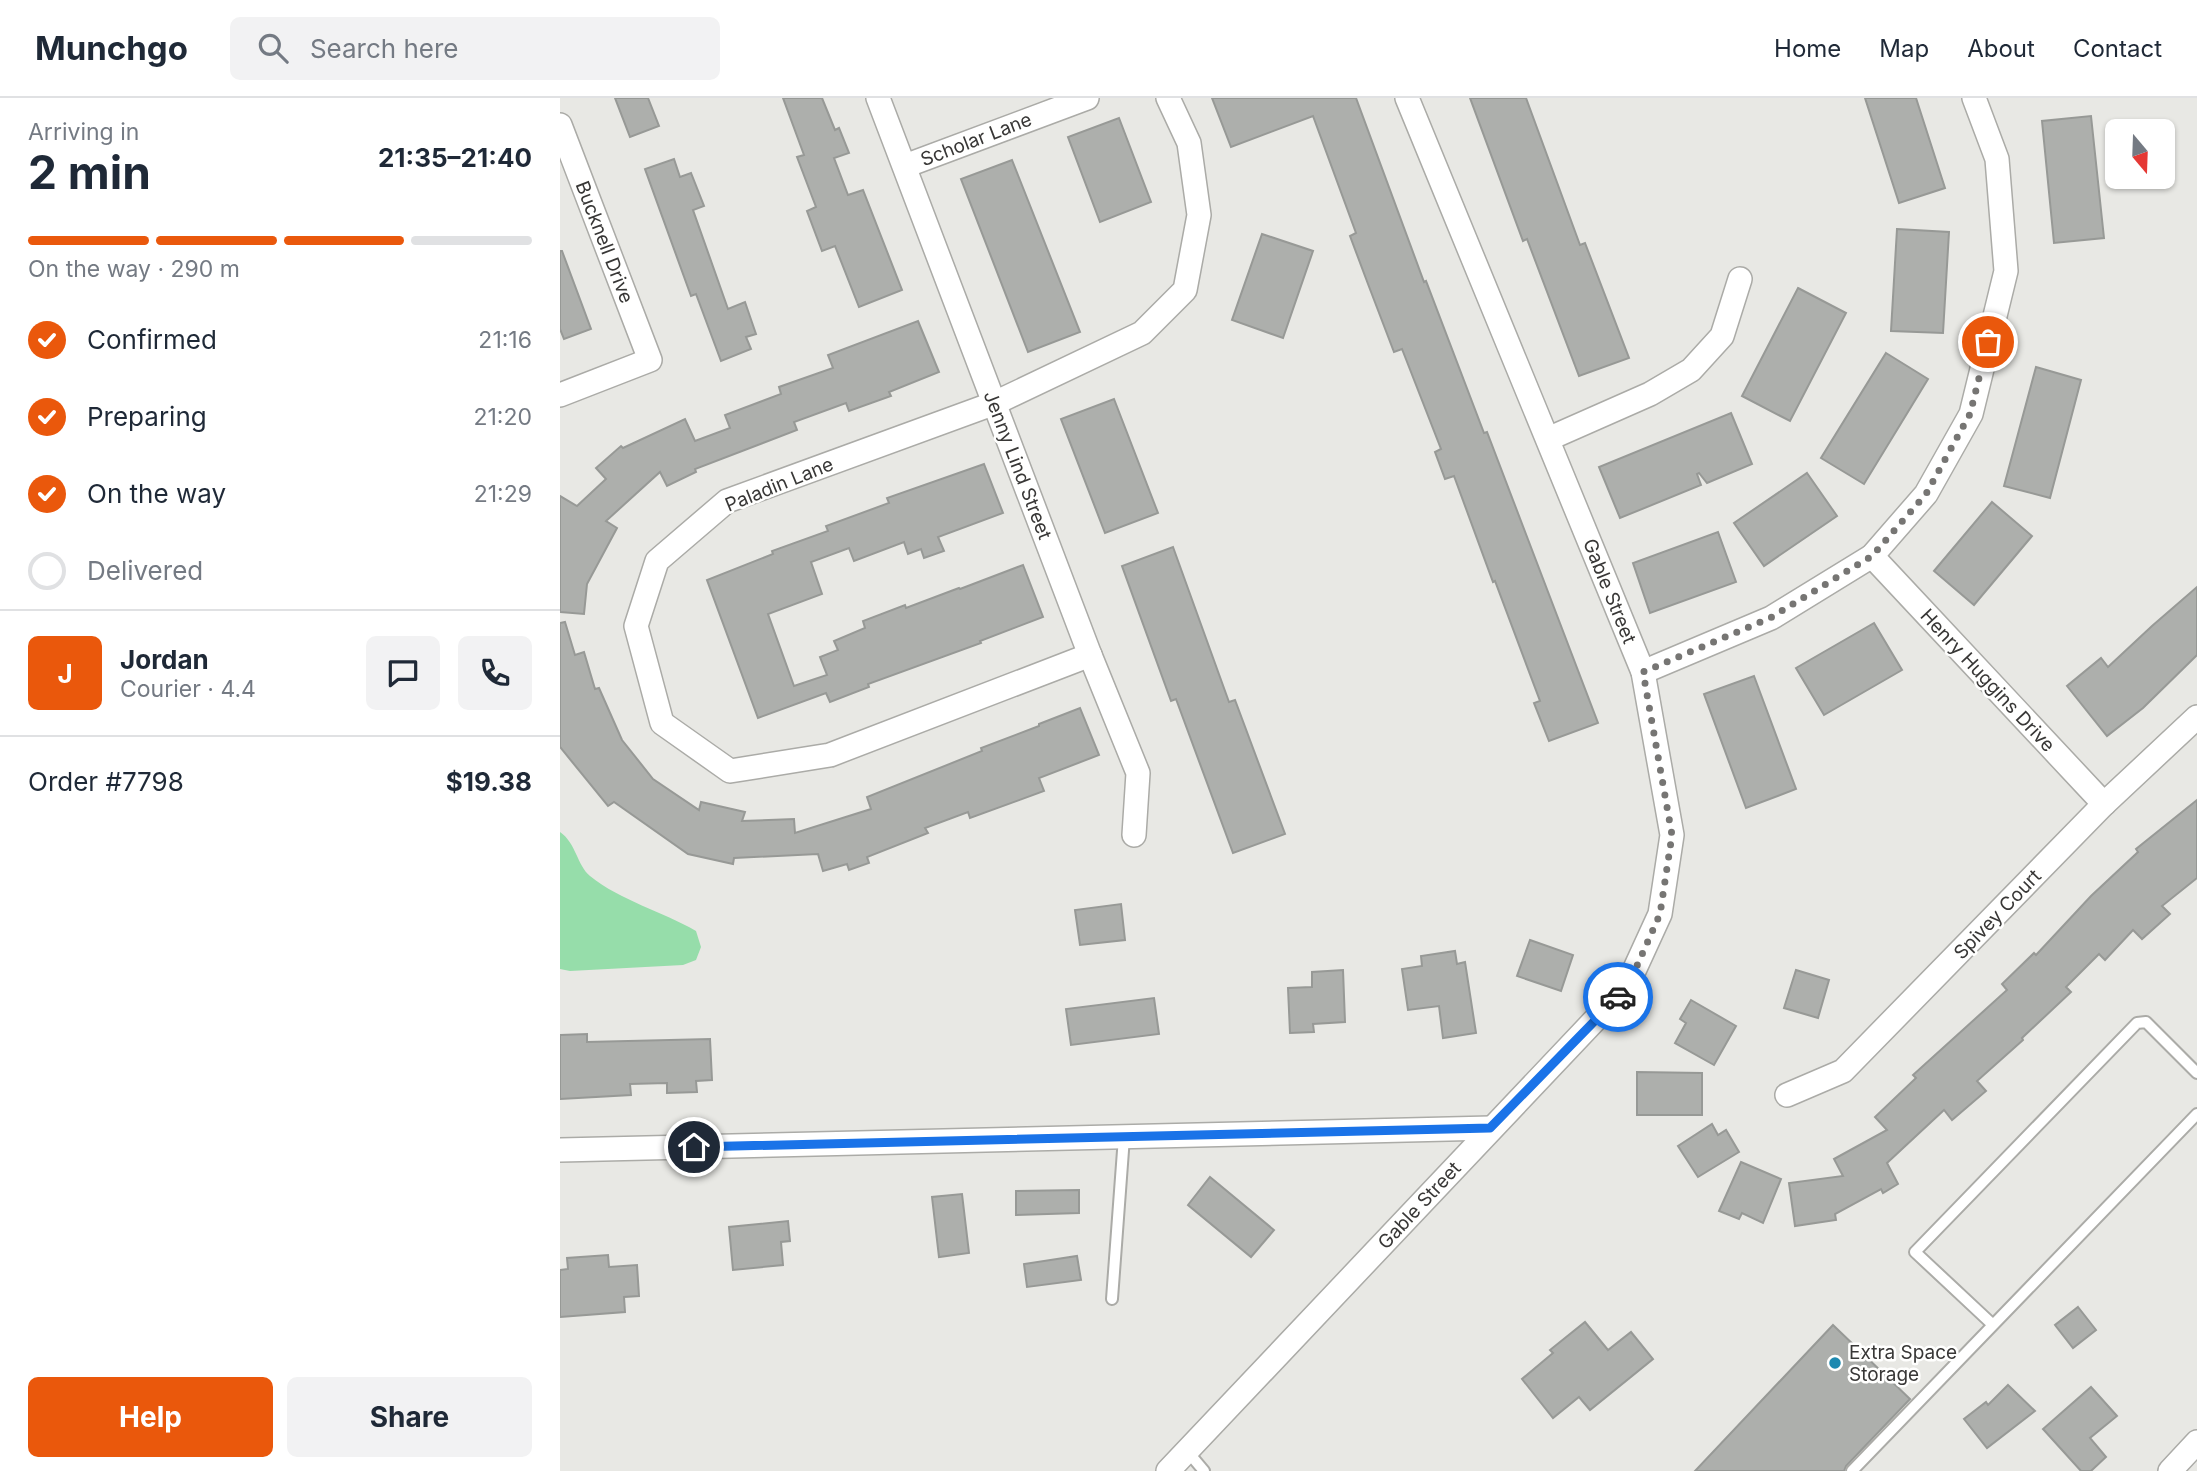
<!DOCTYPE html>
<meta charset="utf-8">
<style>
body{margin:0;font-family:Inter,sans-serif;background:#f2f2f3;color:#1f2937;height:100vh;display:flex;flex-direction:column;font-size:26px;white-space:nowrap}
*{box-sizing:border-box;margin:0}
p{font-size:23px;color:#747a83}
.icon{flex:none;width:38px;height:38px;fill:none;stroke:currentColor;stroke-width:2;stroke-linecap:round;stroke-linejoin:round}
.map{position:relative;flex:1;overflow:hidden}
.side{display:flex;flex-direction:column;background:#fff;width:560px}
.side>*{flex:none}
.needle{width:46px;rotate:161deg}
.fabs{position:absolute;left:1545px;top:21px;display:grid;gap:14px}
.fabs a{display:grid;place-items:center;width:70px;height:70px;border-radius:10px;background:#fff;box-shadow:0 2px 5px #0004;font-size:35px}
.pin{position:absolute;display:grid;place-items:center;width:60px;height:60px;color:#fff;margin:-30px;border:4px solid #fff;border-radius:50%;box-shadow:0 2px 7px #0007}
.courier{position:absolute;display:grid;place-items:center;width:70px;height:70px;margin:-35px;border:5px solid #1a73e8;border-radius:50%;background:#fff;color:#222;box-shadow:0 2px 9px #0007}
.headline em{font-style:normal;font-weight:700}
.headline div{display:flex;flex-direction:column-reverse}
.headline{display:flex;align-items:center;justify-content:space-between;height:119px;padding:0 28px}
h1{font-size:46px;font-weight:700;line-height:52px}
.bar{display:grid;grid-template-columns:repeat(4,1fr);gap:10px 7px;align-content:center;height:84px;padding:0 28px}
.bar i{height:9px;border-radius:5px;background:#e0e1e3}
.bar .on{background:#ea580c}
.bar p{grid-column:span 4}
.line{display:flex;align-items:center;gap:18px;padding:0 28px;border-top:2px solid #e0e1e3}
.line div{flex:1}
.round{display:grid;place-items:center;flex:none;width:74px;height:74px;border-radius:10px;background:#f2f2f3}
ol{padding:0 28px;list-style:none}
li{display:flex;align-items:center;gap:21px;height:77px}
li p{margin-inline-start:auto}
li .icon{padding:7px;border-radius:50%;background:#ea580c;color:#fff;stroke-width:4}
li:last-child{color:#747a83}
li i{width:38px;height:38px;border:4px solid #e0e1e3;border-radius:50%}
.primary-button{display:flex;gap:14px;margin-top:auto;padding:14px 28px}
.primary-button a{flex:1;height:80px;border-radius:10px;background:#ea580c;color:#fff;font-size:28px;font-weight:700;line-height:80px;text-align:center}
.primary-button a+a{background:#f2f2f3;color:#1f2937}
header{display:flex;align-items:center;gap:42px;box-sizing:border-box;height:98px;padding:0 35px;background:#fff;border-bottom:2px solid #e0e1e3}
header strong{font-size:33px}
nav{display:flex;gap:38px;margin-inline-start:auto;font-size:24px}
.search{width:490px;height:63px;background:#f2f2f3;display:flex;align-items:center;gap:18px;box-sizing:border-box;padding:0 24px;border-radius:10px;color:#747a83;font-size:26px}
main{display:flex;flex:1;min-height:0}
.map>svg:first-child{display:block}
.water{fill:#96ddaa}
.building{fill:#adafac;stroke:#979996;stroke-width:2}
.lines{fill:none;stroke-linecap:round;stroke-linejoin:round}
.service-casing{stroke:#ababa7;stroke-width:14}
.minor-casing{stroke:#ababa7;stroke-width:26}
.service{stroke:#fff;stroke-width:10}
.minor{stroke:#fff;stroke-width:23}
.done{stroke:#767573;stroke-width:7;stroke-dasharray:0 12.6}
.route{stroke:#1a73e8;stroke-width:9}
.poi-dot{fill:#1d89b0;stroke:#fffffe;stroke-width:2.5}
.labels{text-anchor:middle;stroke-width:5;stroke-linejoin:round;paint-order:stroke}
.street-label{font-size:19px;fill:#383736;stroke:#fffffe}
.poi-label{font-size:19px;fill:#383736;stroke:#fffffe;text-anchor:start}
</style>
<header>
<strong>Munchgo</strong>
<div class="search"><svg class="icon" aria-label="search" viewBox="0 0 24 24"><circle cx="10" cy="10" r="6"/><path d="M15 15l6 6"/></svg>Search here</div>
<nav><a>Home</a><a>Map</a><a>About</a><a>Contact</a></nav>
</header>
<main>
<section class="side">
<div class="headline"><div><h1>2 min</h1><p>Arriving in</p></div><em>21:35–21:40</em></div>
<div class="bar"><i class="on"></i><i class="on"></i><i class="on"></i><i></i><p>On the way · 290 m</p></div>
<ol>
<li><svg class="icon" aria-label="check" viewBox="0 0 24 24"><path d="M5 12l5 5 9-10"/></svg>Confirmed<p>21:16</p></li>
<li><svg class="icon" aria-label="check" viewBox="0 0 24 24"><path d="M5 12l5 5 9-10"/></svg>Preparing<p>21:20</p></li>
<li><svg class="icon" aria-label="check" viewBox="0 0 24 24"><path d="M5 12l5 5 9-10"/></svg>On the way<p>21:29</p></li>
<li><i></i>Delivered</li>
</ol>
<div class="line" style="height:126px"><b class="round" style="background:#ea580c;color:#fff">J</b><div><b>Jordan</b><p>Courier · 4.4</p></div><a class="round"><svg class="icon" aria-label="chat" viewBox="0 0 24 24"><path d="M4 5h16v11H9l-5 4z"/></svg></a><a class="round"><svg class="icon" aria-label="phone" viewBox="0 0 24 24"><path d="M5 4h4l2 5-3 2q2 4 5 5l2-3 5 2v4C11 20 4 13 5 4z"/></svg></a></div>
<div class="line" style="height:91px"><div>Order #7798</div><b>$19.38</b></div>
<div class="primary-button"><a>Help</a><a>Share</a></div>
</section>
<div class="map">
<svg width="1637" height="1373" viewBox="0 0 1637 1373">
<rect width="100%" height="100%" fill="#e8e8e4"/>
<path class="water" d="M 0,734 C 16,745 17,767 30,778 C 61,803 102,813 136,833 L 141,849 L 136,862 L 123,867 L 10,873 L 0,871 Z"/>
<g class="building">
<path d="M 55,0 L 88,0 L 99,28 L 70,39 Z"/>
<path d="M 223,0 L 262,0 L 275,32 L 279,30 L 289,55 L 274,60 L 288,97 L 303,92 L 342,192 L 299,209 L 275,148 L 262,153 L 247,113 L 256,109 L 237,59 L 244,57 Z"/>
<path d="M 652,0 L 796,0 L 864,184 L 866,183 L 924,335 L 927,334 L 1038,625 L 989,643 L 974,605 L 980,603 L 935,483 L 933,484 L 894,378 L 885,381 L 875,354 L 881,351 L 842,251 L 834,254 L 808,186 L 790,138 L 796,135 L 753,18 L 671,49 Z"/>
<path d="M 910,0 L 966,0 L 1020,147 L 1025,145 L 1069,260 L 1019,278 L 967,141 L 963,143 Z"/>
<path d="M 1305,0 L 1356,0 L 1385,90 L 1339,105 Z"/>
<path d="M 1531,18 L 1544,140 L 1494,145 L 1482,23 Z"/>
<path d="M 559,20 L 591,104 L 540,124 L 508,39 Z"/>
<path d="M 114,61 L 120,79 L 131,75 L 144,108 L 133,112 L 168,211 L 185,204 L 196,236 L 186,239 L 191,251 L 161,263 L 136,196 L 131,198 L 85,71 Z"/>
<path d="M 452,62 L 520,234 L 468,254 L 401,81 Z"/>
<path d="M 1337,131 L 1389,134 L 1383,235 L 1331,233 Z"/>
<path d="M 702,136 L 753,153 L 723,240 L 672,222 Z"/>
<path d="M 0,153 L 2,153 L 31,231 L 4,241 L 0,231 Z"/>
<path d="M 1238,190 L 1286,215 L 1230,323 L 1182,298 Z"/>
<path d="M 358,223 L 379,274 L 329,294 L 331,298 L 289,313 L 286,305 L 234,324 L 237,332 L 135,371 L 136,374 L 107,388 L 100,374 L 46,423 L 57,430 L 27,486 L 24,516 L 0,514 L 0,398 L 17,408 L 46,381 L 36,370 L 61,348 L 63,350 L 125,321 L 135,343 L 170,330 L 165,317 L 221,296 L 219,289 L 273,270 L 268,257 Z"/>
<path d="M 1326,255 L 1368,281 L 1304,386 L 1261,360 Z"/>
<path d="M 1476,269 L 1521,282 L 1490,400 L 1444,388 Z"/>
<path d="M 554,301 L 598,415 L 545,435 L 501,321 Z"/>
<path d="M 1171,315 L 1192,366 L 1147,385 L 1139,375 L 1137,376 L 1141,387 L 1060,420 L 1039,369 Z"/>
<path d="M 424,366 L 443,415 L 378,439 L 384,453 L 364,460 L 361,451 L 348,456 L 344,444 L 294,463 L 289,450 L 251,464 L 262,496 L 208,516 L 234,588 L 267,577 L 260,559 L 278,552 L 274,543 L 305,530 L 303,523 L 345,507 L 346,510 L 399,490 L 400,491 L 463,467 L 483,519 L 420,543 L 421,545 L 308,586 L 309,589 L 270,604 L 266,595 L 198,620 L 147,482 L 213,456 L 212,453 L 268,433 L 266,428 L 329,405 L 327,400 Z"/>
<path d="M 1247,375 L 1277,418 L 1204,468 L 1174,425 Z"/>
<path d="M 1432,404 L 1472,438 L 1414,507 L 1374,473 Z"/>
<path d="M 1158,434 L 1176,484 L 1090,515 L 1073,465 Z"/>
<path d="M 613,449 L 669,604 L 675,602 L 725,736 L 673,755 L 616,601 L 611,603 L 562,468 Z"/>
<path d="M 1637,489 L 1637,557 L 1583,610 L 1547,638 L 1507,588 L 1541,560 L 1548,569 L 1592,528 Z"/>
<path d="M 5,524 L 15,557 L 24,554 L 35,591 L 39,590 L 62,642 L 93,681 L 139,712 L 141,704 L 185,714 L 182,723 L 234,721 L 235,735 L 311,711 L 307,699 L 422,653 L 421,650 L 479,628 L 479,626 L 520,610 L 539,657 L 479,680 L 484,693 L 410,720 L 408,714 L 365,730 L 368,735 L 307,759 L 309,765 L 289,772 L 287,766 L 263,773 L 258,756 L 174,760 L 173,766 L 128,756 L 54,704 L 48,708 L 0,649 L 0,525 Z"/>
<path d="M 1314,525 L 1342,572 L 1264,617 L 1236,570 Z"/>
<path d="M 1194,578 L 1236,691 L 1186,710 L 1144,596 Z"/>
<path d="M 1637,702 L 1637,780 L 1602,808 L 1610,816 L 1582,841 L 1573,832 L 1545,862 L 1539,856 L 1506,889 L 1511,894 L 1462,940 L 1463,942 L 1417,983 L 1426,993 L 1392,1022 L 1384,1012 L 1327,1065 L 1338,1086 L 1323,1095 L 1321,1091 L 1275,1116 L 1276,1122 L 1235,1128 L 1229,1085 L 1283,1078 L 1274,1061 L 1327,1032 L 1315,1019 L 1356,980 L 1353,977 L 1447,892 L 1442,886 L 1474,855 L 1476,857 L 1531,798 L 1578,754 L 1576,751 Z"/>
<path d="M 561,806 L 565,842 L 520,847 L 515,812 Z"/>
<path d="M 970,842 L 1013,857 L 1001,893 L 957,878 Z"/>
<path d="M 895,853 L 897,866 L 905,864 L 916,935 L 883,940 L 879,908 L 848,912 L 842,871 L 862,868 L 861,858 Z"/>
<path d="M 783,872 L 785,924 L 753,926 L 754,934 L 730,935 L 728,890 L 752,889 L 752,874 Z"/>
<path d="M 1236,872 L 1269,882 L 1258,920 L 1224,910 Z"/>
<path d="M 594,900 L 599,936 L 511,947 L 506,911 Z"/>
<path d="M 1131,902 L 1176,928 L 1154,967 L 1115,945 L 1126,925 L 1120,921 Z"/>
<path d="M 27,936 L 27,944 L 150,941 L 152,982 L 136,983 L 137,994 L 107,995 L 107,985 L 70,986 L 71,997 L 0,1001 L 0,937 Z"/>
<path d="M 1077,974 L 1142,975 L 1142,1017 L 1077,1017 Z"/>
<path d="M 1152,1026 L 1158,1037 L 1166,1032 L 1179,1054 L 1138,1079 L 1118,1048 Z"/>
<path d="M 1181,1064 L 1221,1081 L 1203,1125 L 1182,1115 L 1179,1121 L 1159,1113 Z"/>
<path d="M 650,1079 L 714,1132 L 691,1159 L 628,1107 Z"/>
<path d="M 519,1092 L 519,1115 L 456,1117 L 456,1093 Z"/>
<path d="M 402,1096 L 409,1155 L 379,1159 L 372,1099 Z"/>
<path d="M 228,1123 L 230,1143 L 221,1144 L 223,1167 L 173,1172 L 169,1129 Z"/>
<path d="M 48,1157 L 49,1169 L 77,1167 L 79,1198 L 64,1199 L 65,1214 L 0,1219 L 0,1172 L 8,1171 L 7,1160 Z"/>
<path d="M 517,1158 L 521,1182 L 467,1189 L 464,1166 Z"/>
<path d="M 1518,1209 L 1536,1232 L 1513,1250 L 1495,1227 Z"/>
<path d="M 1025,1224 L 1048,1252 L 1071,1234 L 1093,1261 L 1030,1312 L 1019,1299 L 993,1320 L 962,1281 L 993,1255 L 990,1252 Z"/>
<path d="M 1273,1227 L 1350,1301 L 1286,1368 L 1284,1373 L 1135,1373 Z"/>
<path d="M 1448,1287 L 1475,1313 L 1427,1350 L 1404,1321 L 1426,1304 L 1428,1307 Z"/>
<path d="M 1531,1289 L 1557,1318 L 1530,1340 L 1546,1359 L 1531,1373 L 1521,1373 L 1483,1331 Z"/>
</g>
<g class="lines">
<defs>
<g id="service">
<path d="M 552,1201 L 564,1039"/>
<path d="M 1432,1226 L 1355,1154 L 1577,925 L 1586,924 L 1637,975"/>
<path d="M 628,1354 L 644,1373"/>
<path d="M 1292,1373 L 1637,1016"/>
</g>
<g id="minor">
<path d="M 318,0 L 530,557 L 578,675 L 574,737"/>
<path d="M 0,27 L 90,262 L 0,297"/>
<path d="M 345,68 L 527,0"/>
<path d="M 988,341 L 1090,296 L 1131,272 L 1162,238 L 1180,181"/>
<path d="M 1312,458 L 1544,706"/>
<path d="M 530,557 L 270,657 L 170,673 L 102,625 L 76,528 L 97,463 L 167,403 L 435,305 L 582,235 L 625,192 L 639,117 L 629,45 L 608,0"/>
<path d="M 1083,574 L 1211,520 L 1312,458 L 1366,396 L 1411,316 L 1446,173 L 1437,61 L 1414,0"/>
<path d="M 1227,997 L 1283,973 L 1544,706 L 1637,619"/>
<path d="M 0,1052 L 931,1030"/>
<path d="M 608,1373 L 1067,888 L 1100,816 L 1112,737 L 1083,574 L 847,0"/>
<path d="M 1610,1373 L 1637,1344"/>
</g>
</defs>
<use href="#service" class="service-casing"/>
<use href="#minor" class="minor-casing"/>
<use href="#service" class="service"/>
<use href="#minor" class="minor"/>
</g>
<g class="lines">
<path class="done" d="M 1058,899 L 1068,888 L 1100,816 L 1112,737 L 1083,574 L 1210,520 L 1312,458 L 1366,396 L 1410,316 L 1428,244"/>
<path class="route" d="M 134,1049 L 930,1030 L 1058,899"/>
</g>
<circle class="poi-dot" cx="1275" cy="1265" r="7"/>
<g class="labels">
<g class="street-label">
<text transform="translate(416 41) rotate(-21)" y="7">Scholar Lane</text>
<text transform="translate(45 144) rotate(69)" y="7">Bucknell Drive</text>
<text transform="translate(458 367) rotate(69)" y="7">Jenny Lind Street</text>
<text transform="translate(219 386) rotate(-22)" y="7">Paladin Lane</text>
<text transform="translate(1050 493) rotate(68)" y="7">Gable Street</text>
<text transform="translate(1428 582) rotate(47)" y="7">Henry Huggins Drive</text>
<text transform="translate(1437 816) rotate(-46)" y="7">Spivey Court</text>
<text transform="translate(859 1107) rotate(-47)" y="7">Gable Street</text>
</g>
<g class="poi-label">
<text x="1289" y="1261">Extra Space<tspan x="1289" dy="22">Storage</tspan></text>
</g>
</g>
</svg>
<div class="fabs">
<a><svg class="needle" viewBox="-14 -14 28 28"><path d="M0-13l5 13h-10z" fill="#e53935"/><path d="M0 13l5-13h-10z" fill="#747a83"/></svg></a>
</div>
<div class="pin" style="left:1428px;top:244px;background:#ea580c"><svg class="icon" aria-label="bag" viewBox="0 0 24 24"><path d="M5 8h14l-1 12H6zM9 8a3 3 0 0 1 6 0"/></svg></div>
<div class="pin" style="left:134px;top:1049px;background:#1f2937"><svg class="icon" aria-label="home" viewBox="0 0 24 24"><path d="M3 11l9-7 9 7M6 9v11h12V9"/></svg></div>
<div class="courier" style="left:1058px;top:899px"><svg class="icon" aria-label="car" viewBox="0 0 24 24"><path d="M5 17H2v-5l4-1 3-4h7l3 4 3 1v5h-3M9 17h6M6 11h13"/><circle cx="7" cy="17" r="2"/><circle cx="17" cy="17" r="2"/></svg></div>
</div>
</main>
